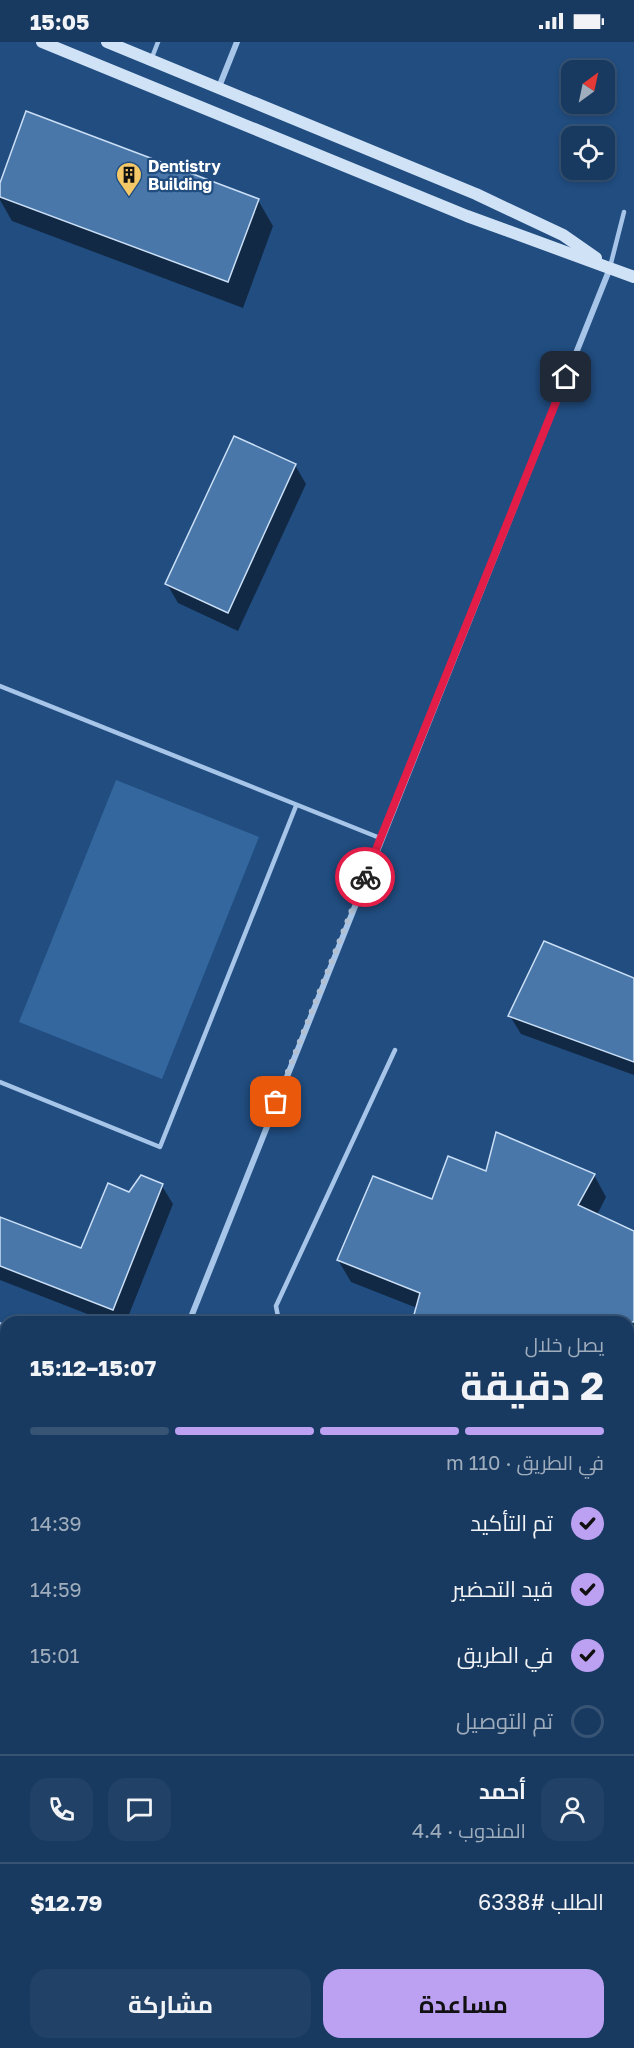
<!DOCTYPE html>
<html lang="ar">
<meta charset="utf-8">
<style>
body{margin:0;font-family:"Golos Text",Cairo,sans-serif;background:#224166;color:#f1f3f6;direction:rtl;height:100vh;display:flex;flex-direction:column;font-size:22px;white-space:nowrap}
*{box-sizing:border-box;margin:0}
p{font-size:20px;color:#9fadbd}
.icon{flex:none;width:33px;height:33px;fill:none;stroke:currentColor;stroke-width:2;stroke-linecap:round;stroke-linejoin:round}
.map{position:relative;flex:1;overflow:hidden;direction:ltr}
.drawer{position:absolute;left:0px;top:1274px;width:634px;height:734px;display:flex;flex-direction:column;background:#193a60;border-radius:18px 18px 0 0;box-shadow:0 3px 9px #0003,0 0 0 2px #375475;direction:rtl}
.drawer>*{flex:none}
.needle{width:39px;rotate:33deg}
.controls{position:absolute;left:561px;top:18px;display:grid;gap:12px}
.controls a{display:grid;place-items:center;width:54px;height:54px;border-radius:12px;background:#193a60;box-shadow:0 3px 9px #0003,0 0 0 2px #375475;font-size:30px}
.pin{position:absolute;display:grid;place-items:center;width:51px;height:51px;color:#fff;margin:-26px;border-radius:12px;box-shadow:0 3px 9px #0006}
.courier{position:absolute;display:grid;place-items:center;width:60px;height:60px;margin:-30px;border:4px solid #e11d48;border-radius:50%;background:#fff;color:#222;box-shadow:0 2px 8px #0007}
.overview em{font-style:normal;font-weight:700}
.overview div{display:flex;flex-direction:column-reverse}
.overview{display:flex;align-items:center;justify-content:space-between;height:102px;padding:0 30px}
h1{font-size:39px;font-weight:700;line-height:45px}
.bar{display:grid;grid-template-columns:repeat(4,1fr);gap:9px 6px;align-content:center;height:72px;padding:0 30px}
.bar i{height:8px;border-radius:4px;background:#375475}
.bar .active{background:#bca0f2}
.bar p{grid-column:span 4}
.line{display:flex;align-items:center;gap:15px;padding:0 30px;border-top:2px solid #375475}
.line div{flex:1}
.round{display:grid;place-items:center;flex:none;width:63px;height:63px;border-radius:18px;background:#224166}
ol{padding:0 30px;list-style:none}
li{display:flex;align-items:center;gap:18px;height:66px}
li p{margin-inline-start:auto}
li .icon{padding:6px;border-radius:50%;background:#bca0f2;color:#111;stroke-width:4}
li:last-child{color:#9fadbd}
li i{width:33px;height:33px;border:3px solid #375475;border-radius:50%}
.primary-button{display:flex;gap:12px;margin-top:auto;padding:12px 30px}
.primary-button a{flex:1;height:69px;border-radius:18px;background:#bca0f2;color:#111;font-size:24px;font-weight:700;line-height:69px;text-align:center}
.primary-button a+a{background:#224166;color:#f1f3f6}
.status{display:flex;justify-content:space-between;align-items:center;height:42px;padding:0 30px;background:#193a60;direction:ltr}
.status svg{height:16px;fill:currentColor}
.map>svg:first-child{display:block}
.green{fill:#34679e}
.shadow{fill:#0007}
.building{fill:#4977a9;stroke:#cadff6;stroke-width:1.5}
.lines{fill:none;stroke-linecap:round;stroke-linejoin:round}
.lane{stroke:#a6c5e8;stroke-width:4.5}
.street{stroke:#a6c5e8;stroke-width:6}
.secondary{stroke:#d0e2f6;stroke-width:12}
.done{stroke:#b1c1d3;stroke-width:6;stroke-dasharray:0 10.8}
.route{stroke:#e11d48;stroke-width:8}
.labels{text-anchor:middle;stroke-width:4.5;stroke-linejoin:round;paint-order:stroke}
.poi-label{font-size:16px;font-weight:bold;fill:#fff;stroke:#214d80;text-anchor:start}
</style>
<div class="status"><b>15:05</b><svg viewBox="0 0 49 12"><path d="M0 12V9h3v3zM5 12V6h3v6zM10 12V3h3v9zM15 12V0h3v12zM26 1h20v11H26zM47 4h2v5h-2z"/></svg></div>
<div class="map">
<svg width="634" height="2006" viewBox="0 0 634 2006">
<rect width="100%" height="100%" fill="#214d80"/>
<path class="green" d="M 116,738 L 259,795 L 162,1037 L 19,980 Z"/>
<g class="shadow">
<path d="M 0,145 L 258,158 L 273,184 L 243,266 L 12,179 L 0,158 Z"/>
<path d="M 295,423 L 306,442 L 238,589 L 178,561 L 167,542 Z"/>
<path d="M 634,938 L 634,1033 L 521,992 L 510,974 Z"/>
<path d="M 487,1131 L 594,1133 L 606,1155 L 597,1173 L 633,1190 L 634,1187 L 634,1358 L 628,1355 L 628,1280 L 417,1266 L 351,1240 L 338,1218 L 433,1159 Z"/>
<path d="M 162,1144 L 173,1162 L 126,1280 L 108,1280 L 0,1238 L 0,1177 L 82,1208 L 130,1152 Z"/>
<path d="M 0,1464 L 6,1467 L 6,1500 L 0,1513 Z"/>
<path d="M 0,1720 L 6,1722 L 6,1886 L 0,1884 Z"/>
<path d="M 634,1740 L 634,1783 L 628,1777 L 628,1756 Z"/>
<path d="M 6,1893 L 6,2001 L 99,2001 L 96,2006 L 0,2006 L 0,1908 Z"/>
</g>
<g class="building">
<path d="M 26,69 L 259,157 L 228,240 L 0,155 L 0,141 Z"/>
<path d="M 234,394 L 296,422 L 228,571 L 165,542 Z"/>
<path d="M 544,899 L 634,936 L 634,1020 L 508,974 Z"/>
<path d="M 496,1090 L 595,1132 L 578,1163 L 634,1189 L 634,1280 L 412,1280 L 420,1251 L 337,1218 L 373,1134 L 432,1157 L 448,1114 L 486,1129 Z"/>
<path d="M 141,1133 L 163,1142 L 113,1268 L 0,1224 L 0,1175 L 81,1206 L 108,1141 L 129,1150 Z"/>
</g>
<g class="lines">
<g class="lane">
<path d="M 151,18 L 158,0"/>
<path d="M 610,225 L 624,170"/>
<path d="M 0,644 L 380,796"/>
<path d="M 0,1040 L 160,1105 L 296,764"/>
<path d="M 279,1280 L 276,1264 L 395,1008"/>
<path d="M 628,1442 L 634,1428"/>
</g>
<g class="street">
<path d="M 219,45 L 237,0"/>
<path d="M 189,1280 L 610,226"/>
<path d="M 0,1283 L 6,1285"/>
<path d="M 628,1530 L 634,1533"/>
<path d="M 0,1557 L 6,1542"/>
<path d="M 628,1821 L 634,1823"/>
<path d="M 628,1925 L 634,1911"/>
<path d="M 126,2006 L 128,2001"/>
<path d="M 595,2006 L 597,2001"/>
</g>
<g class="secondary">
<path d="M 42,0 L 467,174 L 634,235"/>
<path d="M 107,0 L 476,152 L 563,193 L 596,216"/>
</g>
</g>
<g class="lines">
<path class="done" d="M 276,1060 L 365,835"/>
<path class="route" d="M 365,835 L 566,335"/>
</g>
<defs>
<symbol id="building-pin" viewBox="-11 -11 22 30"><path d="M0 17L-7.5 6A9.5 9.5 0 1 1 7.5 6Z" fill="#f5c867" stroke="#214d80"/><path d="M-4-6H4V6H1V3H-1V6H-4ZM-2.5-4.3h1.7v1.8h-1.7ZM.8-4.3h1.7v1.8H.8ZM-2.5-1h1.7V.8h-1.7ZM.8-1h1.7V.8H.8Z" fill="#111"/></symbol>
</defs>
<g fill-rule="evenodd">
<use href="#building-pin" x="114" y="118" width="30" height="40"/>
</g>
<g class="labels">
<g class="poi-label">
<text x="148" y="130">Dentistry<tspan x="148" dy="18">Building</tspan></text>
</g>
</g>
</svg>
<div class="controls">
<a><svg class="needle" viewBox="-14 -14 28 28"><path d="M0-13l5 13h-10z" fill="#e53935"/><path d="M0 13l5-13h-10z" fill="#9fadbd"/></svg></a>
<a><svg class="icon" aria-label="locate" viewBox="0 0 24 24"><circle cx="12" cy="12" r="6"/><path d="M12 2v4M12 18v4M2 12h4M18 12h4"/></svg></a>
</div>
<div class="pin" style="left:276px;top:1060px;background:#ea580c"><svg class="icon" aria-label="bag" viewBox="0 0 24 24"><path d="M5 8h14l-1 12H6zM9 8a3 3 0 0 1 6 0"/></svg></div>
<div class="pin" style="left:566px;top:335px;background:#1f2937"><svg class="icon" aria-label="home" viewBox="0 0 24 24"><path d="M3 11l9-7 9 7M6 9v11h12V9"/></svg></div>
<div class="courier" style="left:365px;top:835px"><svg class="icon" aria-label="bike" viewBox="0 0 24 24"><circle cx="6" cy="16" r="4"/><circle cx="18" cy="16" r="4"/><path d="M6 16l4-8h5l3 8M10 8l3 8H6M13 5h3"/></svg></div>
<section class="drawer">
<div class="overview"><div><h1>2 دقيقة</h1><p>يصل خلال</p></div><em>15:07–15:12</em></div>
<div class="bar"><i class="active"></i><i class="active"></i><i class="active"></i><i></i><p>في الطريق · 110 m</p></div>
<ol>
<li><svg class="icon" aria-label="check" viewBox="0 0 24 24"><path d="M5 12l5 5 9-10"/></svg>تم التأكيد<p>14:39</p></li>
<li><svg class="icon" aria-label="check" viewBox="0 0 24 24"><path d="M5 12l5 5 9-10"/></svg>قيد التحضير<p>14:59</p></li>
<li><svg class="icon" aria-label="check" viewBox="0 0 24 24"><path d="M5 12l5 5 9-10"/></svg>في الطريق<p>15:01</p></li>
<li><i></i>تم التوصيل</li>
</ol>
<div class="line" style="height:108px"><a class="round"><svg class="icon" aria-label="person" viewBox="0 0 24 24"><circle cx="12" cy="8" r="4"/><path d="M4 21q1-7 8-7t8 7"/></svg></a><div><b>أحمد</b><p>المندوب · 4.4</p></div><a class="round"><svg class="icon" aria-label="chat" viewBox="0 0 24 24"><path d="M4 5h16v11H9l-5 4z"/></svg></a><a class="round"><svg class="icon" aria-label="phone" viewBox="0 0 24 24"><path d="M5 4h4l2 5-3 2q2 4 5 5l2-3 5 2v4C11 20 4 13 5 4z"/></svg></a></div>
<div class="line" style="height:78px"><div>الطلب #6338</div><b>$12.79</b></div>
<div class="primary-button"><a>مساعدة</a><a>مشاركة</a></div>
</section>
</div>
